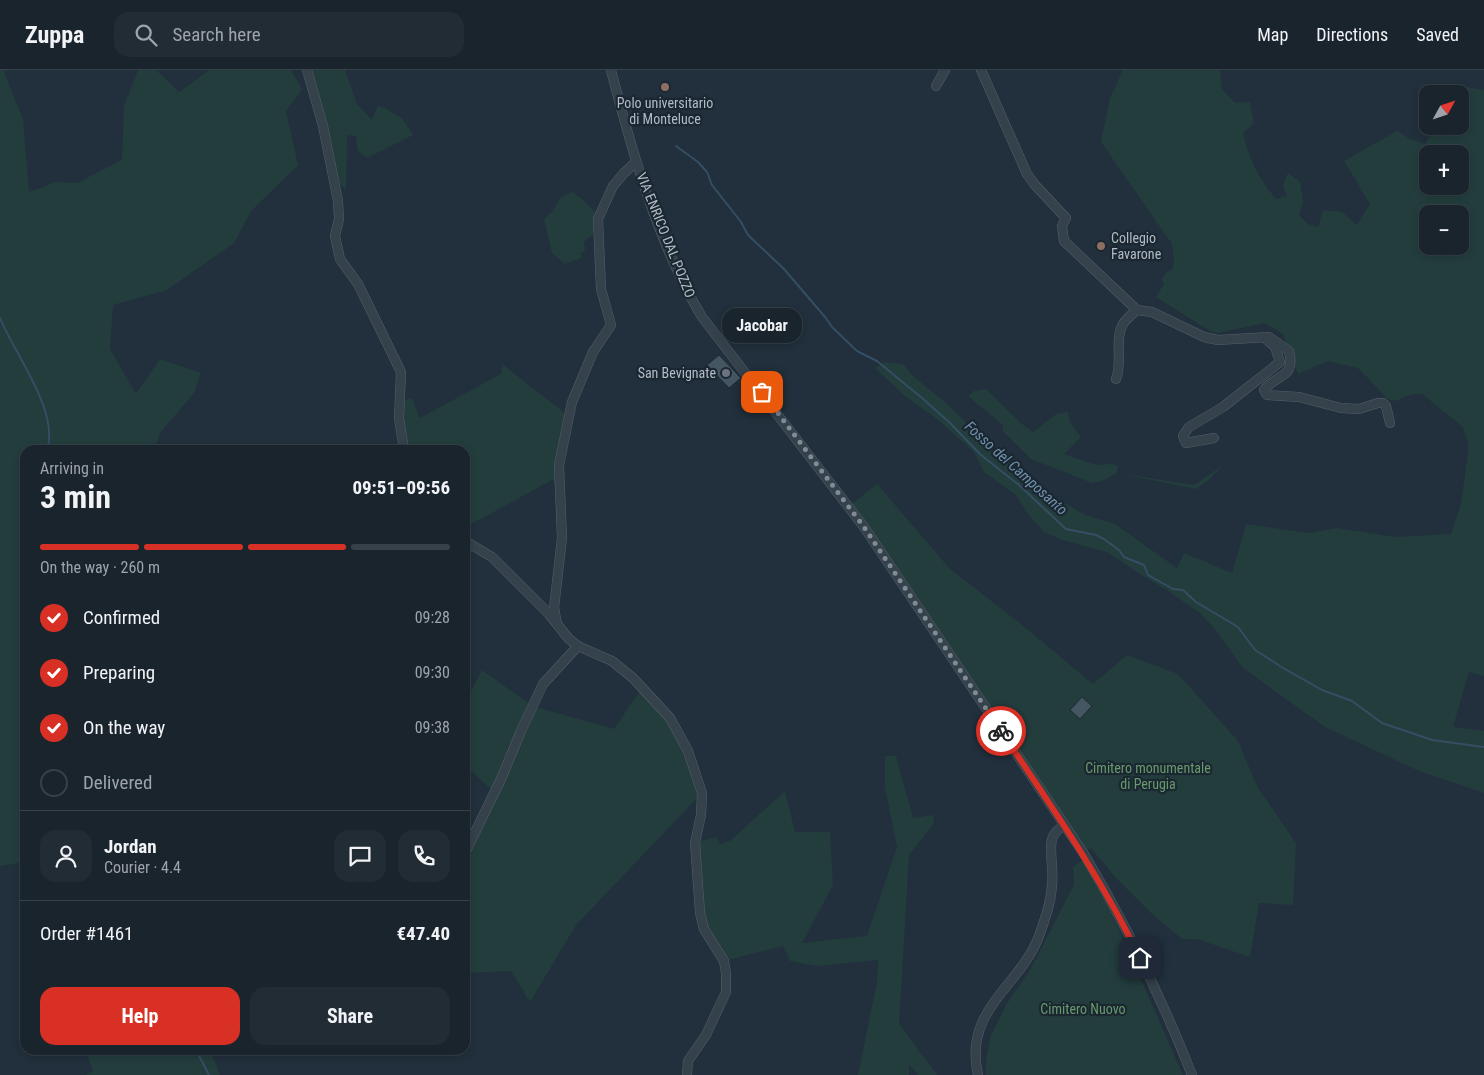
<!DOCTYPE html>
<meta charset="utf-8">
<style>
body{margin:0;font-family:"Roboto Condensed",sans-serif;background:#222c35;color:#f1f3f6;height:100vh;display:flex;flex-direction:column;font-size:19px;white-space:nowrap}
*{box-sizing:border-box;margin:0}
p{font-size:16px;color:#9fa4aa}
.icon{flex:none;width:28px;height:28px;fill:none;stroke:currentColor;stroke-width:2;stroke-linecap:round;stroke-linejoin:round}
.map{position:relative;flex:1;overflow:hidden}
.details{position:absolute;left:20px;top:375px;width:450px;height:610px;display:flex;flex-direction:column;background:#19242d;border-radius:15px;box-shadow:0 2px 8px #0003,0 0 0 1px #374149}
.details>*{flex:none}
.needle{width:32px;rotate:50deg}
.tools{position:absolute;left:1419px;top:15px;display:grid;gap:10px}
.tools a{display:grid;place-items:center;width:50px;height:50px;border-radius:10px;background:#19242d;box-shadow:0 2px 8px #0003,0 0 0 1px #374149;font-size:25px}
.pin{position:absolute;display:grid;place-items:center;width:42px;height:42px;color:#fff;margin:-21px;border-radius:10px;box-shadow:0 2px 8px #0006}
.courier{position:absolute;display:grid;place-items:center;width:50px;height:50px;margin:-25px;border:4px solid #d93025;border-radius:50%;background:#fff;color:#222;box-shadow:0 1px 6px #0007}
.bubble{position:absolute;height:35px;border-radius:15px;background:#19242d;box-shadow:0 2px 8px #0003,0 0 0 1px #374149;font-size:16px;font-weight:700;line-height:35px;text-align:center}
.headline em{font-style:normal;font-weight:700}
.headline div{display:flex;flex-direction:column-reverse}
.headline{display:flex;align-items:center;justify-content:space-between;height:85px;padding:0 20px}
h1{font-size:32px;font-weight:700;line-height:38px}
.bar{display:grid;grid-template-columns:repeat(4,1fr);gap:8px 5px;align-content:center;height:60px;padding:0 20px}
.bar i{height:6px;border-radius:4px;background:#374149}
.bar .on{background:#d93025}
.bar p{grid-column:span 4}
.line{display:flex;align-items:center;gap:12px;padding:0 20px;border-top:1px solid #374149}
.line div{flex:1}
.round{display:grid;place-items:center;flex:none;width:52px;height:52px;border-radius:15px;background:#222c35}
ol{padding:0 20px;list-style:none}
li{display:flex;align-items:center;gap:15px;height:55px}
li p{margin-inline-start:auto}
li .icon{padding:5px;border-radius:50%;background:#d93025;color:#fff;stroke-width:4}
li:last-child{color:#9fa4aa}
li i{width:28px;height:28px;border:2px solid #374149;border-radius:50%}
.primary-button{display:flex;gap:10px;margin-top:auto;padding:10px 20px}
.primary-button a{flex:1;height:58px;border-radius:15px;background:#d93025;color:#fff;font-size:20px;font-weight:700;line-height:58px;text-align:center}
.primary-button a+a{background:#222c35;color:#f1f3f6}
header{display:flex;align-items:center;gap:30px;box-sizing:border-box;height:70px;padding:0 25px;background:#19242d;border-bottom:1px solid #374149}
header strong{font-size:24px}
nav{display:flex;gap:28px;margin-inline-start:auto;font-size:18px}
.search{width:350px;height:45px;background:#222c35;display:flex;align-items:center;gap:12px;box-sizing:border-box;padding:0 18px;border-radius:15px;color:#9fa4aa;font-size:19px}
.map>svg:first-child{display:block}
.green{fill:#233d3d;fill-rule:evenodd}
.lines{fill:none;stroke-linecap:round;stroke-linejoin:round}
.stream{stroke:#344e64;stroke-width:2}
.building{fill:#455663;stroke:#1d2933}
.minor-casing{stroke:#545f6a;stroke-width:10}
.minor{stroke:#35424c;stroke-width:9}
.done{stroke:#7f8b97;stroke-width:5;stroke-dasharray:0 9}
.route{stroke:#d93025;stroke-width:6}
.education-dot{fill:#8d6e63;stroke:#1b2731;stroke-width:2}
.worship-dot{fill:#6b7280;stroke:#1b2731;stroke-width:2}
.labels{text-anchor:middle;stroke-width:4.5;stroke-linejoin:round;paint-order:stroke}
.poi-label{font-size:14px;fill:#b1bcc8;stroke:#1b2731}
.street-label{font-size:14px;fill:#b1bcc8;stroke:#1b2731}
.park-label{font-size:14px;fill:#679a6c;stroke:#1b2731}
.water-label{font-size:15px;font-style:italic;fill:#7091ad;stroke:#1b2731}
</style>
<header>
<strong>Zuppa</strong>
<div class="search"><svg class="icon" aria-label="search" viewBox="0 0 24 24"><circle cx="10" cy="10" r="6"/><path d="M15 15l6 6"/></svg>Search here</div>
<nav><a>Map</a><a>Directions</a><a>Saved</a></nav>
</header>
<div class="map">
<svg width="1484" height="1005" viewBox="0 0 1484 1005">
<rect width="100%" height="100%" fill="#21303c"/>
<g class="green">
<path d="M 0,0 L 9,0 L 4,2 L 23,49 L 29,122 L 56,112 L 77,113 L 122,90 L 124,36 L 138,0 L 156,0 L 179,22 L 210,0 L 291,0 L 302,19 L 286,41 L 298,95 L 251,141 L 234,173 L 167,220 L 113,235 L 110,279 L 136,324 L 160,289 L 201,303 L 194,323 L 160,363 L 154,380 L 25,380 L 25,792 L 0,796 Z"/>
<path d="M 307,0 L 345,0 L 357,34 L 372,50 L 378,35 L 401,47 L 413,65 L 367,88 L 358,81 L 356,66 L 347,65 L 346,120 L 334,108 Z"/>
<path d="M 1123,0 L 1220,0 L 1222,19 L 1235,33 L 1250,32 L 1254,53 L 1243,63 C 1249,89 1259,109 1276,129 L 1287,126 L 1283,115 L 1288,103 L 1300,112 L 1303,133 L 1299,145 L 1308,154 L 1318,157 L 1323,140 L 1342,142 L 1357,155 L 1370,134 L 1344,91 L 1397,61 L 1410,69 L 1425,74 L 1431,64 L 1429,56 L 1460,56 L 1460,24 L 1443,24 L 1455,15 L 1484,20 L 1484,606 L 1469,602 L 1453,657 L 1484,661 L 1484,723 L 1419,701 L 1325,657 L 1243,598 L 1216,560 L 1201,544 L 1167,520 L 1140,504 L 1107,482 L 1062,470 L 1044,462 L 1028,444 L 1016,425 L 984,402 L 974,382 L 937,349 L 904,325 L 875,298 L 884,292 L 903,294 L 913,306 L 946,333 L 988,374 L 1043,420 L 1085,445 L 1115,454 L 1177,498 L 1184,483 L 1232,503 L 1246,454 L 1310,463 L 1337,458 L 1395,467 L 1451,464 L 1461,433 L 1468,384 L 1468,372 L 1463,357 L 1422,324 L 1413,324 L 1395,331 L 1388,329 L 1358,298 L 1328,291 L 1298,304 L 1283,264 L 1265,253 L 1218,263 L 1210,261 L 1156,227 L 1164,214 L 1162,209 L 1167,202 L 1173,198 L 1174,189 L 1172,174 L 1101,72 L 1110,28 ZM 1428,84 L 1460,84 L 1460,116 L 1428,116 ZM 1428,144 L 1460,144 L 1460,176 L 1428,176 Z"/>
<path d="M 572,122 L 581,128 L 599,146 L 598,163 L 594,163 L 584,172 L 585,182 L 581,182 L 581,188 L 565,194 L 552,183 L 544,149 L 553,141 L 560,128 Z"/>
<path d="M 502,294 L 566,344 L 559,416 L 552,410 L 466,457 L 465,463 L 465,380 L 404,380 L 400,332 L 412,328 L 420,348 L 501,304 Z"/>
<path d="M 986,319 L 1023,355 L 1033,362 L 1056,344 L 1068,342 L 1070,352 L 1081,367 L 1064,384 L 1096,395 L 1110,394 L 1118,396 L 1117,403 L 1194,415 L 1222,396 L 1209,410 L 1196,419 L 1117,403 L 1102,411 L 1092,413 L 1031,389 L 1003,361 L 1003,355 L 968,326 L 974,321 Z"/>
<path d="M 877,414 L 949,498 L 1021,554 L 1093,614 L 1127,585 L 1178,604 L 1238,671 L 1258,718 L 1296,773 L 1293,835 L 1259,833 L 1250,887 L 1197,869 L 1182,869 L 1152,844 L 1116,808 L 1091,778 L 1087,780 L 852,434 Z"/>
<path d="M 482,600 L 532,636 L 614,659 L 642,618 L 670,648 L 702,723 L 576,855 L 530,932 L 511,901 L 465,903 L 465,783 L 495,723 L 465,695 L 465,632 Z"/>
<path d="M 885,686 L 896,686 L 913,748 L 933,745 L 934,753 L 909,785 L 899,954 L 937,1005 L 918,1005 L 909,994 L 909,1005 L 858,1005 L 877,912 L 878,890 L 817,896 L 790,891 L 783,876 L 724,891 L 704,859 L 695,773 L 716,767 L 720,774 L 730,771 L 785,721 L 795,762 L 830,762 L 833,815 L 802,873 L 867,866 L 897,777 L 885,717 Z"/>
<path d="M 1084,789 L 1099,813 L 1096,815 L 1107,834 L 1121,864 L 1183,1005 L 986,1005 L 986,991 L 990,967 L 1006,935 L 1030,900 L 1074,815 L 1073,797 Z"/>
<path d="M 86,980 L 210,980 L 220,1005 L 85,1005 L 93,1001 Z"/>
</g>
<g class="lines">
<g class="stream">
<path d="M 676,76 L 698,92 L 707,102 L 712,115 L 741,152 L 748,165 L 784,199 L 825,247 L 833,258 L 857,281 L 877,291 L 922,328 L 950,353 L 981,385 L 1019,415 L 1066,459 L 1096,465 L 1104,469 L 1119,480 L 1124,487 L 1144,495 L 1148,505 L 1173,519 L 1183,520 L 1196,532 L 1238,557 L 1255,580 L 1283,598 L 1322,620 L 1352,631 L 1382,653 L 1432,670 L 1484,677"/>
<path d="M 0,248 C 14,283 60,342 47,380"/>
<path d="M 196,980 L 209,1005"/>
</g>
</g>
<g class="building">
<path d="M 719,285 L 741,308 L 729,318 L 707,295 Z"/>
<path d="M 1082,627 L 1092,636 L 1080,649 L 1070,640 Z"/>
</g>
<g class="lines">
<defs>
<g id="minor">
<path d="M 307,0 L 323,56 L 338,131 L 339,149 L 335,166 L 340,189 L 358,214 L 401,302 L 399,348 L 404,380"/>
<path d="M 611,0 C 632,82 658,174 702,247 L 864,457 L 1084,784 C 1126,854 1162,929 1192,1005"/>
<path d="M 981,0 L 1027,104 L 1035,115 L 1066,148 L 1062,156 L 1064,171 L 1137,240 L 1152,242 L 1204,267 L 1218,270 L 1269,267 L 1289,281 C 1296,309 1277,303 1264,320 L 1267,325 L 1299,327 L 1341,338 L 1359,339 L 1378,333 L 1383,333 L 1386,336 L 1390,353"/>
<path d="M 936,16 L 945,0"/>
<path d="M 1116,309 C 1123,292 1114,270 1123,254 C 1126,249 1132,244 1137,240"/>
<path d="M 1214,368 L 1186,373 L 1183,366 L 1189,357 L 1223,337 L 1280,292 L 1275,277 L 1267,270"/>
<path d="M 465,471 L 492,487 L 548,543 L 569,569 L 578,576 L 543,614 L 521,661 L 501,709 L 465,783"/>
<path d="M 557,554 L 554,538 L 562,468 L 559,395 L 572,332 L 593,282 L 611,255 L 601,219 L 598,149 L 613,116 L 624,103 L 636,92"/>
<path d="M 578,576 L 612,591 L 633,608 L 670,648 L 688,681 L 702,723 L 701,745 L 695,773 L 700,843 L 704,859 L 724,891 L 726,903 L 726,922 L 706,965 L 688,991 L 687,1005"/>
<path d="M 978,1005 C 963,939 1020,917 1039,866 C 1045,849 1051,833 1052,815 C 1054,801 1049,781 1052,769 C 1054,762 1059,759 1064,755"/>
</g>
</defs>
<use href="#minor" class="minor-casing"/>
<use href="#minor" class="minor"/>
</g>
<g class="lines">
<path class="done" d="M 762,322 L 864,457 L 1001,661"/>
<path class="route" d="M 1001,661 C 1051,736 1101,807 1140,888"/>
</g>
<g class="education-dot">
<circle cx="665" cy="17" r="5"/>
<circle cx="1101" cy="176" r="5"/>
</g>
<circle class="worship-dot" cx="726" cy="303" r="5"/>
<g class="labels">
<g class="poi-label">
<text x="665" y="38">Polo universitario<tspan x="665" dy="16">di Monteluce</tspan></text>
<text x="1111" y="173" text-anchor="start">Collegio<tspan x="1111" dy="16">Favarone</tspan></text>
<text x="716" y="308" text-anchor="end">San Bevignate</text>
</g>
<g class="street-label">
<text transform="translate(666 165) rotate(68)" y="5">VIA ENRICO DAL POZZO</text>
</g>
<g class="park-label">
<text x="1148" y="703">Cimitero monumentale<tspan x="1148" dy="16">di Perugia</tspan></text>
<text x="1083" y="944">Cimitero Nuovo</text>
</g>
<g class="water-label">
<text transform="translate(1016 398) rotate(42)" y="5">Fosso del Camposanto</text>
</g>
</g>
</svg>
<div class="tools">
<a><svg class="needle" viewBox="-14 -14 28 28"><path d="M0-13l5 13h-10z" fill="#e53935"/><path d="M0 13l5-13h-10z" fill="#9fa4aa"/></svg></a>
<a>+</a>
<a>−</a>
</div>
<div class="pin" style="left:762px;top:322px;background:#ea580c"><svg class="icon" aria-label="bag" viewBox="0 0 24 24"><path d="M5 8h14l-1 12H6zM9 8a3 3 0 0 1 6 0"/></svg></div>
<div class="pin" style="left:1140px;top:888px;background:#1f2937"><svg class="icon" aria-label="home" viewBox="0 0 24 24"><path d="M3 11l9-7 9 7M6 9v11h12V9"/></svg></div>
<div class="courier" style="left:1001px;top:661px"><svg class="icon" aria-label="bike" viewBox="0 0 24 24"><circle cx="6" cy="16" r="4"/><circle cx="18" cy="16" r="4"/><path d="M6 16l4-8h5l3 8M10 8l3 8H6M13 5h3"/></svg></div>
<div class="bubble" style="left:722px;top:238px;width:80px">Jacobar</div>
<section class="details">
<div class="headline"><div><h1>3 min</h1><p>Arriving in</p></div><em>09:51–09:56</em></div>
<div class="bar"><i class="on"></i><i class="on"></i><i class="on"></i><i></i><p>On the way · 260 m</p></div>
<ol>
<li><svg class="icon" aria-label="check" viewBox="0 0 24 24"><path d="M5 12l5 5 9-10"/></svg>Confirmed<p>09:28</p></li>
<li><svg class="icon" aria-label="check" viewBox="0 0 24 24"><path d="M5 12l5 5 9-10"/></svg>Preparing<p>09:30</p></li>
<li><svg class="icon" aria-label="check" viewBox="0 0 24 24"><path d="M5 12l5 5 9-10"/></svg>On the way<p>09:38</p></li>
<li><i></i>Delivered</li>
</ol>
<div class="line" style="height:90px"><a class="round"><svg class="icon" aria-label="person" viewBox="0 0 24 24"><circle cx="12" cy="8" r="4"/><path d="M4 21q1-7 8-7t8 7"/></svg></a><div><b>Jordan</b><p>Courier · 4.4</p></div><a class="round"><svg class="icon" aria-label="chat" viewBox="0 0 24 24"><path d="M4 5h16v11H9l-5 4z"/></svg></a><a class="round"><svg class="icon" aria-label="phone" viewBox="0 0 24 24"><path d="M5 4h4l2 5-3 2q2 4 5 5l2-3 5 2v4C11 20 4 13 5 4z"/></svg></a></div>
<div class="line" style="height:65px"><div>Order #1461</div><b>€47.40</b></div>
<div class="primary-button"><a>Help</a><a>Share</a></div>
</section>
</div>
